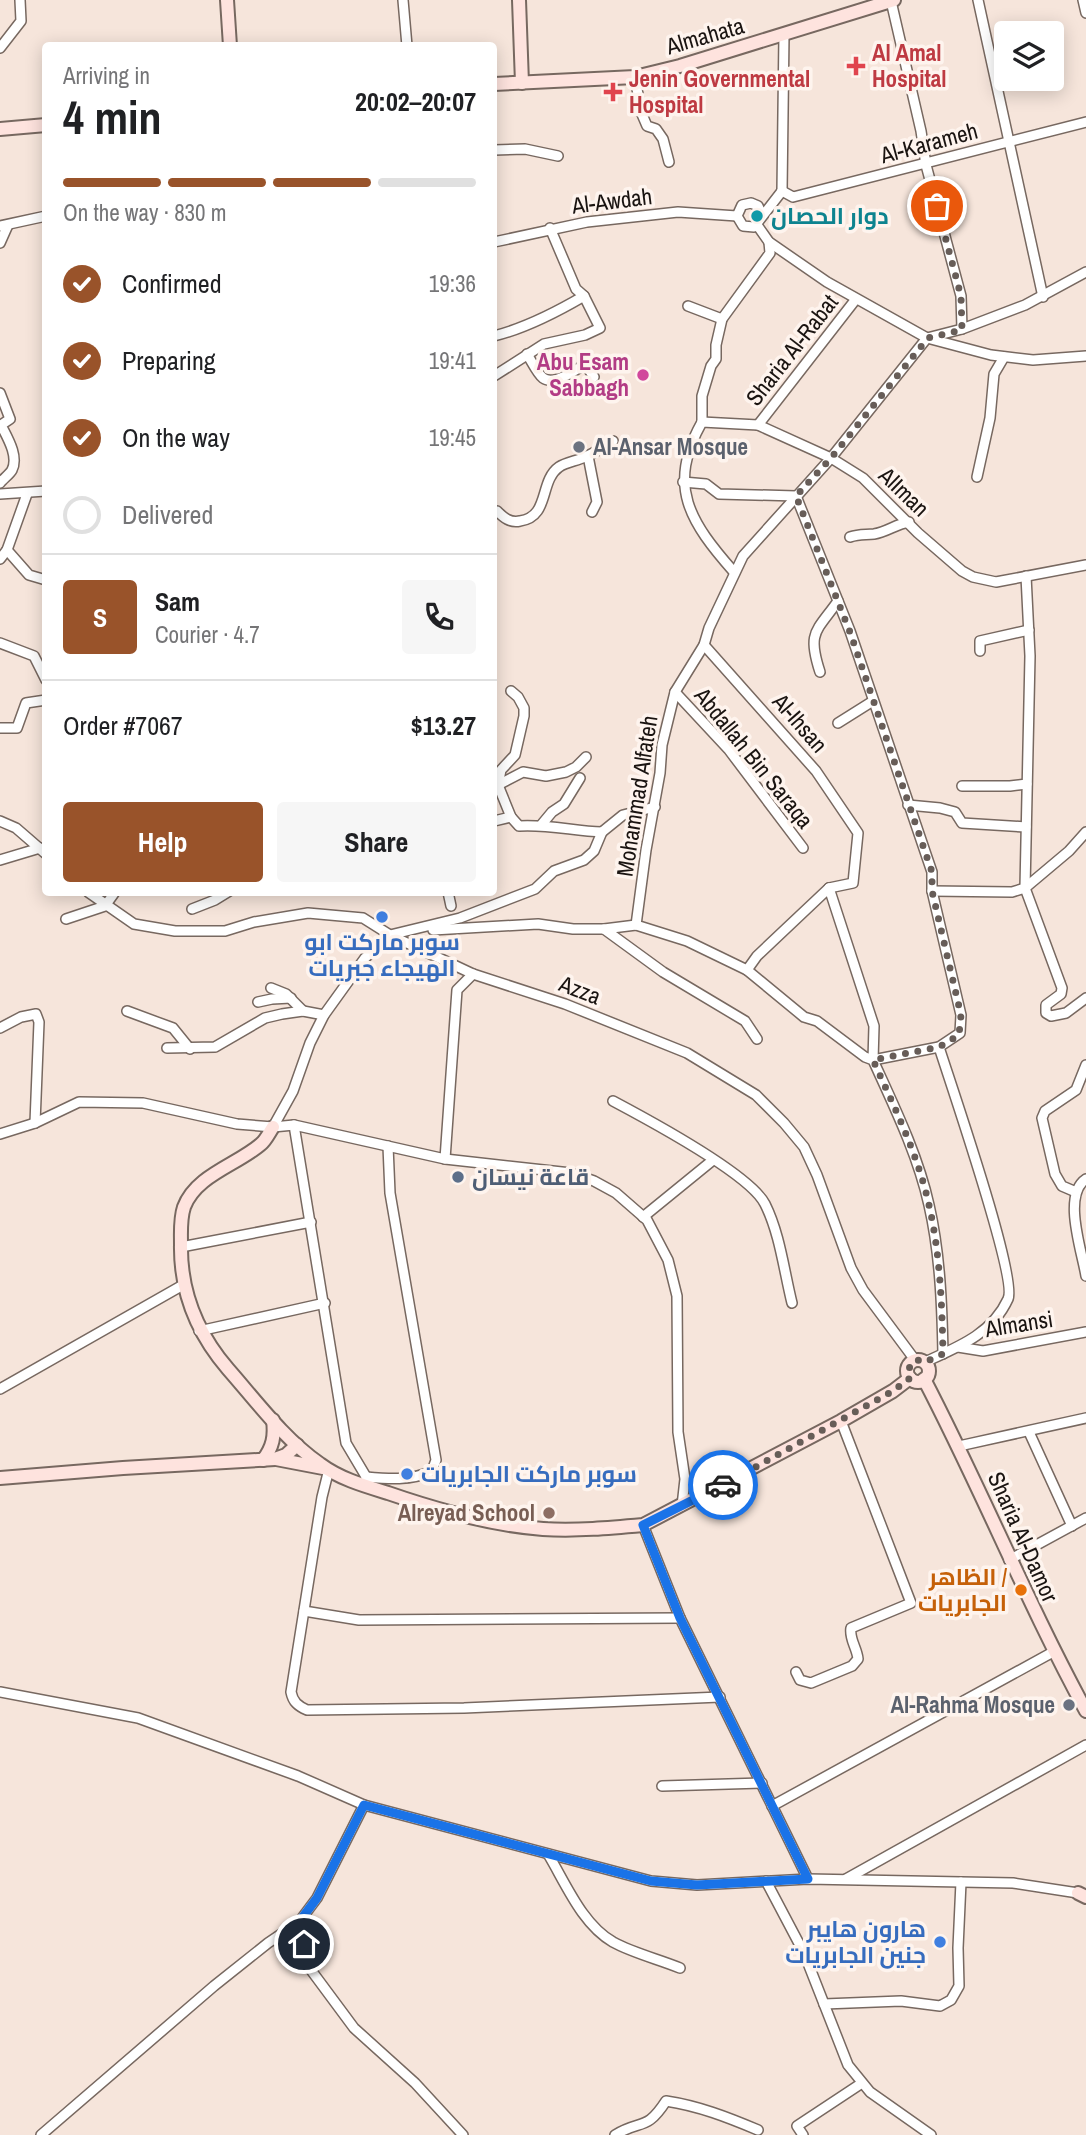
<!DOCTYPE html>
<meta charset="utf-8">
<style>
body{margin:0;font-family:"Archivo Narrow",Cairo,sans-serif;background:#f6f6f6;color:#202124;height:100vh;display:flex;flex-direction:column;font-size:26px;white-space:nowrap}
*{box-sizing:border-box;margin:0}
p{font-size:23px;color:#757577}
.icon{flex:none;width:38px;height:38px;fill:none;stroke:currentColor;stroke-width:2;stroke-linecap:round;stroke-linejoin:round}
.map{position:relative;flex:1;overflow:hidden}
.side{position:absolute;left:42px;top:42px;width:455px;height:854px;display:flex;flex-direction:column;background:#fff;border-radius:7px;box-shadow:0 4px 18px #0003}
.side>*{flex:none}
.controls{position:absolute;left:994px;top:21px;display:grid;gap:14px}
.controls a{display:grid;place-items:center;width:70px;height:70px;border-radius:7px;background:#fff;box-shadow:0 4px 18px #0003;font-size:35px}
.pin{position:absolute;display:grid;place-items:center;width:60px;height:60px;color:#fff;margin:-30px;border:4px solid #fff;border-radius:50%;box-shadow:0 2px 7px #0007}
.courier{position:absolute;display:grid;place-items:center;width:70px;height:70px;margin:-35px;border:5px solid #1a73e8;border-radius:50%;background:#fff;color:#222;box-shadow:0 2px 9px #0007}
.overview em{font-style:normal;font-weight:700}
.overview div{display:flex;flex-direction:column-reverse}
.overview{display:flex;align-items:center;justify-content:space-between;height:119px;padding:0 21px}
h1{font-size:46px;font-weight:700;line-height:52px}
.bar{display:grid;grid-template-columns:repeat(4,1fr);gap:10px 7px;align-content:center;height:84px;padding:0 21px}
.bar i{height:9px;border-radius:5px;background:#e0e0e0}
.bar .selected{background:#99532a}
.bar p{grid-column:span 4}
.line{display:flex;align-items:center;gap:18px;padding:0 21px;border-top:2px solid #e0e0e0}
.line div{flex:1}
.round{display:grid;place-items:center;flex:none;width:74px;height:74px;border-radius:7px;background:#f6f6f6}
ol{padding:0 21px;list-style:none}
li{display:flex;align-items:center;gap:21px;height:77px}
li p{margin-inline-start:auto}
li .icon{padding:7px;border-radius:50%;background:#99532a;color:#fff;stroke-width:4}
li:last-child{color:#757577}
li i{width:38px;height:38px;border:4px solid #e0e0e0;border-radius:50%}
.primary-button{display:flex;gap:14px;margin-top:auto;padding:14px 21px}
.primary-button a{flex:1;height:80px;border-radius:7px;background:#99532a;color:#fff;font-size:28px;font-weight:700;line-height:80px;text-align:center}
.primary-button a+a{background:#f6f6f6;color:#202124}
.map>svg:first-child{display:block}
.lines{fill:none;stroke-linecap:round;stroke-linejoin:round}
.street-casing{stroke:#776860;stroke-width:12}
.secondary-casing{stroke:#776860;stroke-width:16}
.street{stroke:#fff;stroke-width:9}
.secondary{stroke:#fee3de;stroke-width:12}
.done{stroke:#675d58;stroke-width:7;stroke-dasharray:0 12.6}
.route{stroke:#1a73e8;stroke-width:9}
.health-dot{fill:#e0444e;stroke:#fef4ee;stroke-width:2.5}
.culture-dot{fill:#0f9aa8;stroke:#fef4ee;stroke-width:2.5}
.hotel-dot{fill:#d1479c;stroke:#fef4ee;stroke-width:2.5}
.worship-dot{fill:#6b7280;stroke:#fef4ee;stroke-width:2.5}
.shop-dot{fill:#3f7fe0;stroke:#fef4ee;stroke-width:2.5}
.service-dot{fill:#5c6f8a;stroke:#fef4ee;stroke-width:2.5}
.education-dot{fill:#8d6e63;stroke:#fef4ee;stroke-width:2.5}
.food-dot{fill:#e8710a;stroke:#fef4ee;stroke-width:2.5}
.labels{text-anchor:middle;stroke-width:7;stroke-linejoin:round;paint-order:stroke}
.street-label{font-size:23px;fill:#1a1411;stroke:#fef4ee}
.health-label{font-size:23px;font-weight:bold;fill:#be3a42;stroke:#fef4ee;text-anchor:start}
.culture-label{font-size:23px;font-weight:bold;fill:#0d838f;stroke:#fef4ee;text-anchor:start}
.hotel-label{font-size:23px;font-weight:bold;fill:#b23c85;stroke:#fef4ee;text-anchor:end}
.worship-label{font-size:23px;font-weight:bold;fill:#5b616d;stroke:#fef4ee;text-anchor:start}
.shop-label{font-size:23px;font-weight:bold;fill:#366cbe;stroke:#fef4ee}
.service-label{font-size:23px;font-weight:bold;fill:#4e5e75;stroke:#fef4ee;text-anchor:start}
.education-label{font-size:23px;font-weight:bold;fill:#785e54;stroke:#fef4ee;text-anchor:end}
.food-label{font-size:23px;font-weight:bold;fill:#c56008;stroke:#fef4ee;text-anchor:end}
</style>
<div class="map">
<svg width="1086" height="2135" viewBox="0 0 1086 2135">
<rect width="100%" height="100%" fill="#f6e5db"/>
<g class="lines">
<defs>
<g id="street">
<path d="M 403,0 L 407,46"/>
<path d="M 978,0 L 1043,297"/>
<path d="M 1083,0 L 1086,13"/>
<path d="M 891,1 L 921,131 L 926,165 L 961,296 L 962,329"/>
<path d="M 0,48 L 21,21 L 20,0"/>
<path d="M 635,77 L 641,112 L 647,126 L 656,129 L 663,139 L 669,162"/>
<path d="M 494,150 L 525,149 L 558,156"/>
<path d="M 782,191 L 793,197 L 1086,122"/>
<path d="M 782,191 L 784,34"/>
<path d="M 762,215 L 758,206 L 751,203 L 742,205 L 737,216 L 743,226 L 754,227 L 782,191"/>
<path d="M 757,225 L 769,242 L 827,282 L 927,338 L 991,355 L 1033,360 L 1086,356"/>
<path d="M 0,226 L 46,216"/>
<path d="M 494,242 L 587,222 L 678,212 L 737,216"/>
<path d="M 0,243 L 8,225"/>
<path d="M 688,306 L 722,319"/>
<path d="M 494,336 C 526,328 555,313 584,296"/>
<path d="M 527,354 C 531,360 537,373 543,378 C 554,386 576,370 585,364 L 594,377"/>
<path d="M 494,376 L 544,344 L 585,335 L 600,328 L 584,296 L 576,289 L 550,228"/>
<path d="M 0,393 L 10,419 L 1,425 C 7,437 19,456 12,470 C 10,474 3,479 0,483"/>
<path d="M 702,422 L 702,396 L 711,366 L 716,359 L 716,345 L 722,319 L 770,253 L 769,242"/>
<path d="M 758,425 L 856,299"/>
<path d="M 588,456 L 597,502 L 592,512"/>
<path d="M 977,477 L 990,418 L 994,374 L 1004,357"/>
<path d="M 683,482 L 706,484 L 719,494 L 796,496 L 850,631 L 932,872 L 932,891 L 961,1015 L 960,1033 L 939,1047 L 873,1060"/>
<path d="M 0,494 L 46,491"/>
<path d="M 494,511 L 497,511 C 504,518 510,523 520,521 C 550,517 539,481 559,467 C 566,462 577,461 585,457 C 595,453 604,446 613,441"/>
<path d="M 850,537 C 859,534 865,535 874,534 C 887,532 896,524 909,522"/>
<path d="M 7,550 L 29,575 L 46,580"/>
<path d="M 0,559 L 7,550 L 27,494"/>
<path d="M 734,572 C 690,522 666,486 702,422 L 758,425 L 831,458 L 863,478 L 918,533 L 962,571 L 973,577 L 996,582 L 1086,565"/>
<path d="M 1026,576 L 1030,656 L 1025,888 L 1062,988 L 1061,994 L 1046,1005 L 1046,1013 L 1051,1016 L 1066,1013 L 1086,998"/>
<path d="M 0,643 L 34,656 L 46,680"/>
<path d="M 704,645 L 816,771 L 858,833 L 853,883 L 829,888"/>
<path d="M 980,651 L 980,641 L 1029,630"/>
<path d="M 820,672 C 807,632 816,632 838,601"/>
<path d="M 511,691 L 518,697 L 524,708 L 524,716 L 515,755 L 501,770 L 498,785 L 511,817"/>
<path d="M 675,692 L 729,750 L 803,848"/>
<path d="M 838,723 L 873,701"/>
<path d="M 0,728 L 17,728 L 26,703 L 46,700"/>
<path d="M 498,785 L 523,772 L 546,776 L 566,772 L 576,767 L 586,757"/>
<path d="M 962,786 L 1010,786 L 1027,784"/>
<path d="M 908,805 L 940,808 L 955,812 L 962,823 L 1026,827"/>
<path d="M 0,821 L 16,828 L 46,854"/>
<path d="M 494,821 L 511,817 L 519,826 C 547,824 574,831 602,832"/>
<path d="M 542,824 L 552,812 L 564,804 L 580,778"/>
<path d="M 0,860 L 40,848"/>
<path d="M 829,888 L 874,1026 L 873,1060"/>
<path d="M 932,891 L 1012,892 L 1025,888 L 1069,851 L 1086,832"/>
<path d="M 88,892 L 134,924 L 175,931 L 225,931 L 254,922 L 308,913 L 363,918 L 390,935 L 473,974 L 565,1004 L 687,1053 L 756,1095 L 784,1123 L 804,1147 L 817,1175 L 851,1268 L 863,1290 L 915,1360"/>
<path d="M 448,892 L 451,906"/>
<path d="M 192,909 L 215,900 L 228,892"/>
<path d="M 66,919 L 105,906 L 115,892"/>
<path d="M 636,925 L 646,850 L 660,773 L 662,745 L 675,692 L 704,645 L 709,628 L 743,556 L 831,458 L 927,338 L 962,329 L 1025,305 L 1086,272"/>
<path d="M 604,929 L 663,972 L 745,1021 L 757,1039"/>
<path d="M 433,930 L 538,924 L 573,929 L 604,929 L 636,925 L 687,941 L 747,970 L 757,956 L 829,888"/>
<path d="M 747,970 L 804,1017 L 817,1021 L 865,1057 L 873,1060 C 894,1106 918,1155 929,1205 C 940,1253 942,1304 943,1354"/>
<path d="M 271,988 L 286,994 L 303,1011"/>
<path d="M 258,1002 L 272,999 L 291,998"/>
<path d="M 127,1011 L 173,1028 L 190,1049"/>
<path d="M 0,1028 L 21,1017 L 36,1014 L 39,1022 L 35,1123"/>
<path d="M 167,1048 L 215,1047 L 265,1018 L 282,1014 L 303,1011 L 324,1015"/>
<path d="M 613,1101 C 645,1118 750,1174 765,1204 C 780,1234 784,1271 792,1303"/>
<path d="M 294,1125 L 346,1443 L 368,1480"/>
<path d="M 273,1127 L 293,1091 L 310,1043 L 324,1015 L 365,958 L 390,935 L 460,918 L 535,889 L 554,871 L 584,860 L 594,851 L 602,832 L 623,815 L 655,807"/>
<path d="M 0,1134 L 35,1123 L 79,1102 L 143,1103 L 237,1124 L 273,1127 L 294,1125 L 445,1159 L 571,1173 L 594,1181 L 616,1193 L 647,1220 L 668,1260 L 677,1296 L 678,1432 L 685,1479 L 682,1506"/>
<path d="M 445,1159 L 457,990 L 473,974"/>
<path d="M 1086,1179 C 1062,1195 1082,1251 1086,1276"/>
<path d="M 1076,1192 L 1062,1186 L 1055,1174 L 1042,1118 L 1045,1111 L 1076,1090 L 1086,1065"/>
<path d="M 643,1217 L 713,1160"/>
<path d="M 181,1247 L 311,1222"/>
<path d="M 199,1331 L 325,1303"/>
<path d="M 958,1347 L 983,1351 L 1086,1332"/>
<path d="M 925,1362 C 958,1347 992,1334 1008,1299 C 1018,1279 950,1082 939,1047"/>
<path d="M 0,1389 L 183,1285"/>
<path d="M 1029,1432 L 1072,1526"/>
<path d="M 959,1446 L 1086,1418"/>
<path d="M 329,1469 L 322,1497 L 291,1692 C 293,1702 298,1706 307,1710 L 464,1708 L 720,1697"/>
<path d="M 366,1477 C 388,1479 411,1481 432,1471 L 436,1460 L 390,1193 L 388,1146"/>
<path d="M 643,1525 L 680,1618 L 808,1879"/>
<path d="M 1009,1560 L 1086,1518"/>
<path d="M 304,1611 L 359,1620 L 680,1618"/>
<path d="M 796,1672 L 800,1680 L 811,1683 L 852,1666 L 858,1659 C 857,1648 849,1639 851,1628 L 911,1603 L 841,1421"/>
<path d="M 0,1692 L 138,1718 L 298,1776 L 364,1805 L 651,1881 L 697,1885 L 808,1879 L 1013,1883 L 1078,1893"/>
<path d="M 662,1786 L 762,1783"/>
<path d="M 772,1806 L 1053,1652"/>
<path d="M 548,1854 C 566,1884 582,1924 613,1942 C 633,1953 658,1959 680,1968"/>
<path d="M 846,1879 L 1086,1745"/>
<path d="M 766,1881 L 804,1953 L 848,2065 L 870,2092 L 931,2135"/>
<path d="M 299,1922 L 308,1966 L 354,2028 L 415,2083 L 463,2135"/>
<path d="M 824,2004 L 901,2001 L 940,2006 L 951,2000 L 959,1986 L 958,1948 L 961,1882"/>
<path d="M 41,2135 L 214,1986 L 268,1943 L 299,1922 L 317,1898 L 364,1805"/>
<path d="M 615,2135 C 641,2119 646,2132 666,2101 C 699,2106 727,2117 758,2130"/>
<path d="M 803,2135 L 797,2126 L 862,2083"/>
</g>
<g id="secondary">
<path d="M 227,0 L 230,46"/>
<path d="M 519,0 L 522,83"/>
<path d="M 494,84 L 635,77 L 680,66 L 894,0"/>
<path d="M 0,129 L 46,125"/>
<path d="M 273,1127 C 269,1133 266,1140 261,1144 C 237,1165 196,1175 184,1207 C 180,1219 181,1232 181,1244 C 180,1293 197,1333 228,1369 C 257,1402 284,1439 320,1464 C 340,1479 365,1486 388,1493 C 437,1510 490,1525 543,1529 C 576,1531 610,1528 643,1525 L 841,1421 L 893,1391 L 910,1378"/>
<circle cx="918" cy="1371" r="11"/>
<path d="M 924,1379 C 981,1488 1027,1603 1086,1711"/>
<path d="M 276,1459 L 323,1468"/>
<path d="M 263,1460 C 273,1447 275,1436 273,1420"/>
<path d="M 0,1478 L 123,1468 L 275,1459 L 286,1455 L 297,1445"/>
<path d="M 1078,1893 L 1086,1897"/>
</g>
</defs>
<use href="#street" class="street-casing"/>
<use href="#secondary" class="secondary-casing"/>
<use href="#street" class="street"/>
<use href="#secondary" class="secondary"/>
</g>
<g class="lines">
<path class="done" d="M 723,1485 L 893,1391 L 910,1378 L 908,1371 L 912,1362 L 919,1360 L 925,1362 L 943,1354 C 942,1304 940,1253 929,1205 C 918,1155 894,1106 873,1060 L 939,1047 L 959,1035 L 961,1015 L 932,891 L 932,872 L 850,632 L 796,496 L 831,458 L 928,338 L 962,330 L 961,296 L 937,206"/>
<path class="route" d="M 304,1944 L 299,1922 L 317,1898 L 364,1805 L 651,1881 L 697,1885 L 808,1879 L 680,1618 L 643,1525 L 723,1485"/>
</g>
<g class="health-dot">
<path d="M852.5 55.5h7v7h7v7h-7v7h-7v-7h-7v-7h7z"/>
<path d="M609.5 81.5h7v7h7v7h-7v7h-7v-7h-7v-7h7z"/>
</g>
<circle class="culture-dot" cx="757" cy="216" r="7"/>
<circle class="hotel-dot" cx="643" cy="375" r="7"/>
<g class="worship-dot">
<circle cx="579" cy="447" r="7"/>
<circle cx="1069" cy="1705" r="7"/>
</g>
<g class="shop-dot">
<circle cx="382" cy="917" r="7"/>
<circle cx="407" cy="1474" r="7"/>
<circle cx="940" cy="1942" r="7"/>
</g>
<circle class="service-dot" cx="458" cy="1177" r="7"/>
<circle class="education-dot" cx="549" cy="1513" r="7"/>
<circle class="food-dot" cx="1021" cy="1590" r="7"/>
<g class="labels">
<g class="street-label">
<text transform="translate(705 36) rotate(-16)" y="8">Almahata</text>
<text transform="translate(929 143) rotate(-15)" y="8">Al-Karameh</text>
<text transform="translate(612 201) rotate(-7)" y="8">Al-Awdah</text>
<text transform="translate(792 350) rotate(-52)" y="8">Sharia Al-Rabat</text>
<text transform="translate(904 492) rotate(44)" y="8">AlIman</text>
<text transform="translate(800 723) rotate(49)" y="8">Al-Ihsan</text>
<text transform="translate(754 758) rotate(51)" y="8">Abdallah Bin Saraqa</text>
<text transform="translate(637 796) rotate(-81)" y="8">Mohammad Alfateh</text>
<text transform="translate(580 990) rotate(21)" y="8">Azza</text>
<text transform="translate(1019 1324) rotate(-9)" y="8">Almansi</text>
<text transform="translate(1023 1537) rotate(66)" y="8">Sharia Al-Damor</text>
</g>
<g class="health-label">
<text x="872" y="61">Al Amal<tspan x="872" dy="26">Hospital</tspan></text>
<text x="629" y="87">Jenin Governmental<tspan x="629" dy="26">Hospital</tspan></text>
</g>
<g class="culture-label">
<text x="771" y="224">دوار الحصان</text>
</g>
<g class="hotel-label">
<text x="629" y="370">Abu Esam<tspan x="629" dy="26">Sabbagh</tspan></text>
</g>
<g class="worship-label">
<text x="593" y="455">Al-Ansar Mosque</text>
<text x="1055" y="1713" text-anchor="end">Al-Rahma Mosque</text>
</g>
<g class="shop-label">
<text x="382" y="950">سوبر ماركت ابو<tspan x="382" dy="26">الهيجاء جبريات</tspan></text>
<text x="421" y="1482" text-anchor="start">سوبر ماركت الجابريات</text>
<text x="926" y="1937" text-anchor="end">هارون هايبر<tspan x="926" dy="26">جنين الجابريات</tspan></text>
</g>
<g class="service-label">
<text x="472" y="1185">قاعة نيسان</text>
</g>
<g class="education-label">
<text x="535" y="1521">Alreyad School</text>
</g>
<g class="food-label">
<text x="1007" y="1585">الظاهر /<tspan x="1007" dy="26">الجابريات</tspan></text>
</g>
</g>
</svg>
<div class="controls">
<a><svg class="icon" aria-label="layers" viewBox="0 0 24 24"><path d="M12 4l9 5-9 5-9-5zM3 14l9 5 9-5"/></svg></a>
</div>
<div class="pin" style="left:937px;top:206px;background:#ea580c"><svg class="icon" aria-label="bag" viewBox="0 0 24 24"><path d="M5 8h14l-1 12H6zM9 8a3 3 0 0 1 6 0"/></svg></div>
<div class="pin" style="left:304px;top:1944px;background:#1f2937"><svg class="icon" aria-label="home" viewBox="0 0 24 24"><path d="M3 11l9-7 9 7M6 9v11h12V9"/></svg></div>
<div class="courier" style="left:723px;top:1485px"><svg class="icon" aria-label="car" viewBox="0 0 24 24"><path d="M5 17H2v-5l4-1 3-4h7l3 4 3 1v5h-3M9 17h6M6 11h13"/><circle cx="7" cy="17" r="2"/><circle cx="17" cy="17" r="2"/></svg></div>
<section class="side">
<div class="overview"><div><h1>4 min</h1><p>Arriving in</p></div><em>20:02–20:07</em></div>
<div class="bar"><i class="selected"></i><i class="selected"></i><i class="selected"></i><i></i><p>On the way · 830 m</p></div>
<ol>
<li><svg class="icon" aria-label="check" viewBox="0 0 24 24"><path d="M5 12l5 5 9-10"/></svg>Confirmed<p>19:36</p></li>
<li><svg class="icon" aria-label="check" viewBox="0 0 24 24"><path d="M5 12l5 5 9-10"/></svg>Preparing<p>19:41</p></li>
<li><svg class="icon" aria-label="check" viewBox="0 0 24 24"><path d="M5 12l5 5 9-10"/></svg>On the way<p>19:45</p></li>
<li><i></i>Delivered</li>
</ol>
<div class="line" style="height:126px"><b class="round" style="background:#99532a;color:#fff">S</b><div><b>Sam</b><p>Courier · 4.7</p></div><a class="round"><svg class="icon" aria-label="phone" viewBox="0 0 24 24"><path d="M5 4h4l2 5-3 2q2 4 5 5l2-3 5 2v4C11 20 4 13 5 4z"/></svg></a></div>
<div class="line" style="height:91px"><div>Order #7067</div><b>$13.27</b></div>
<div class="primary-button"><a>Help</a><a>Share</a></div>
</section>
</div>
